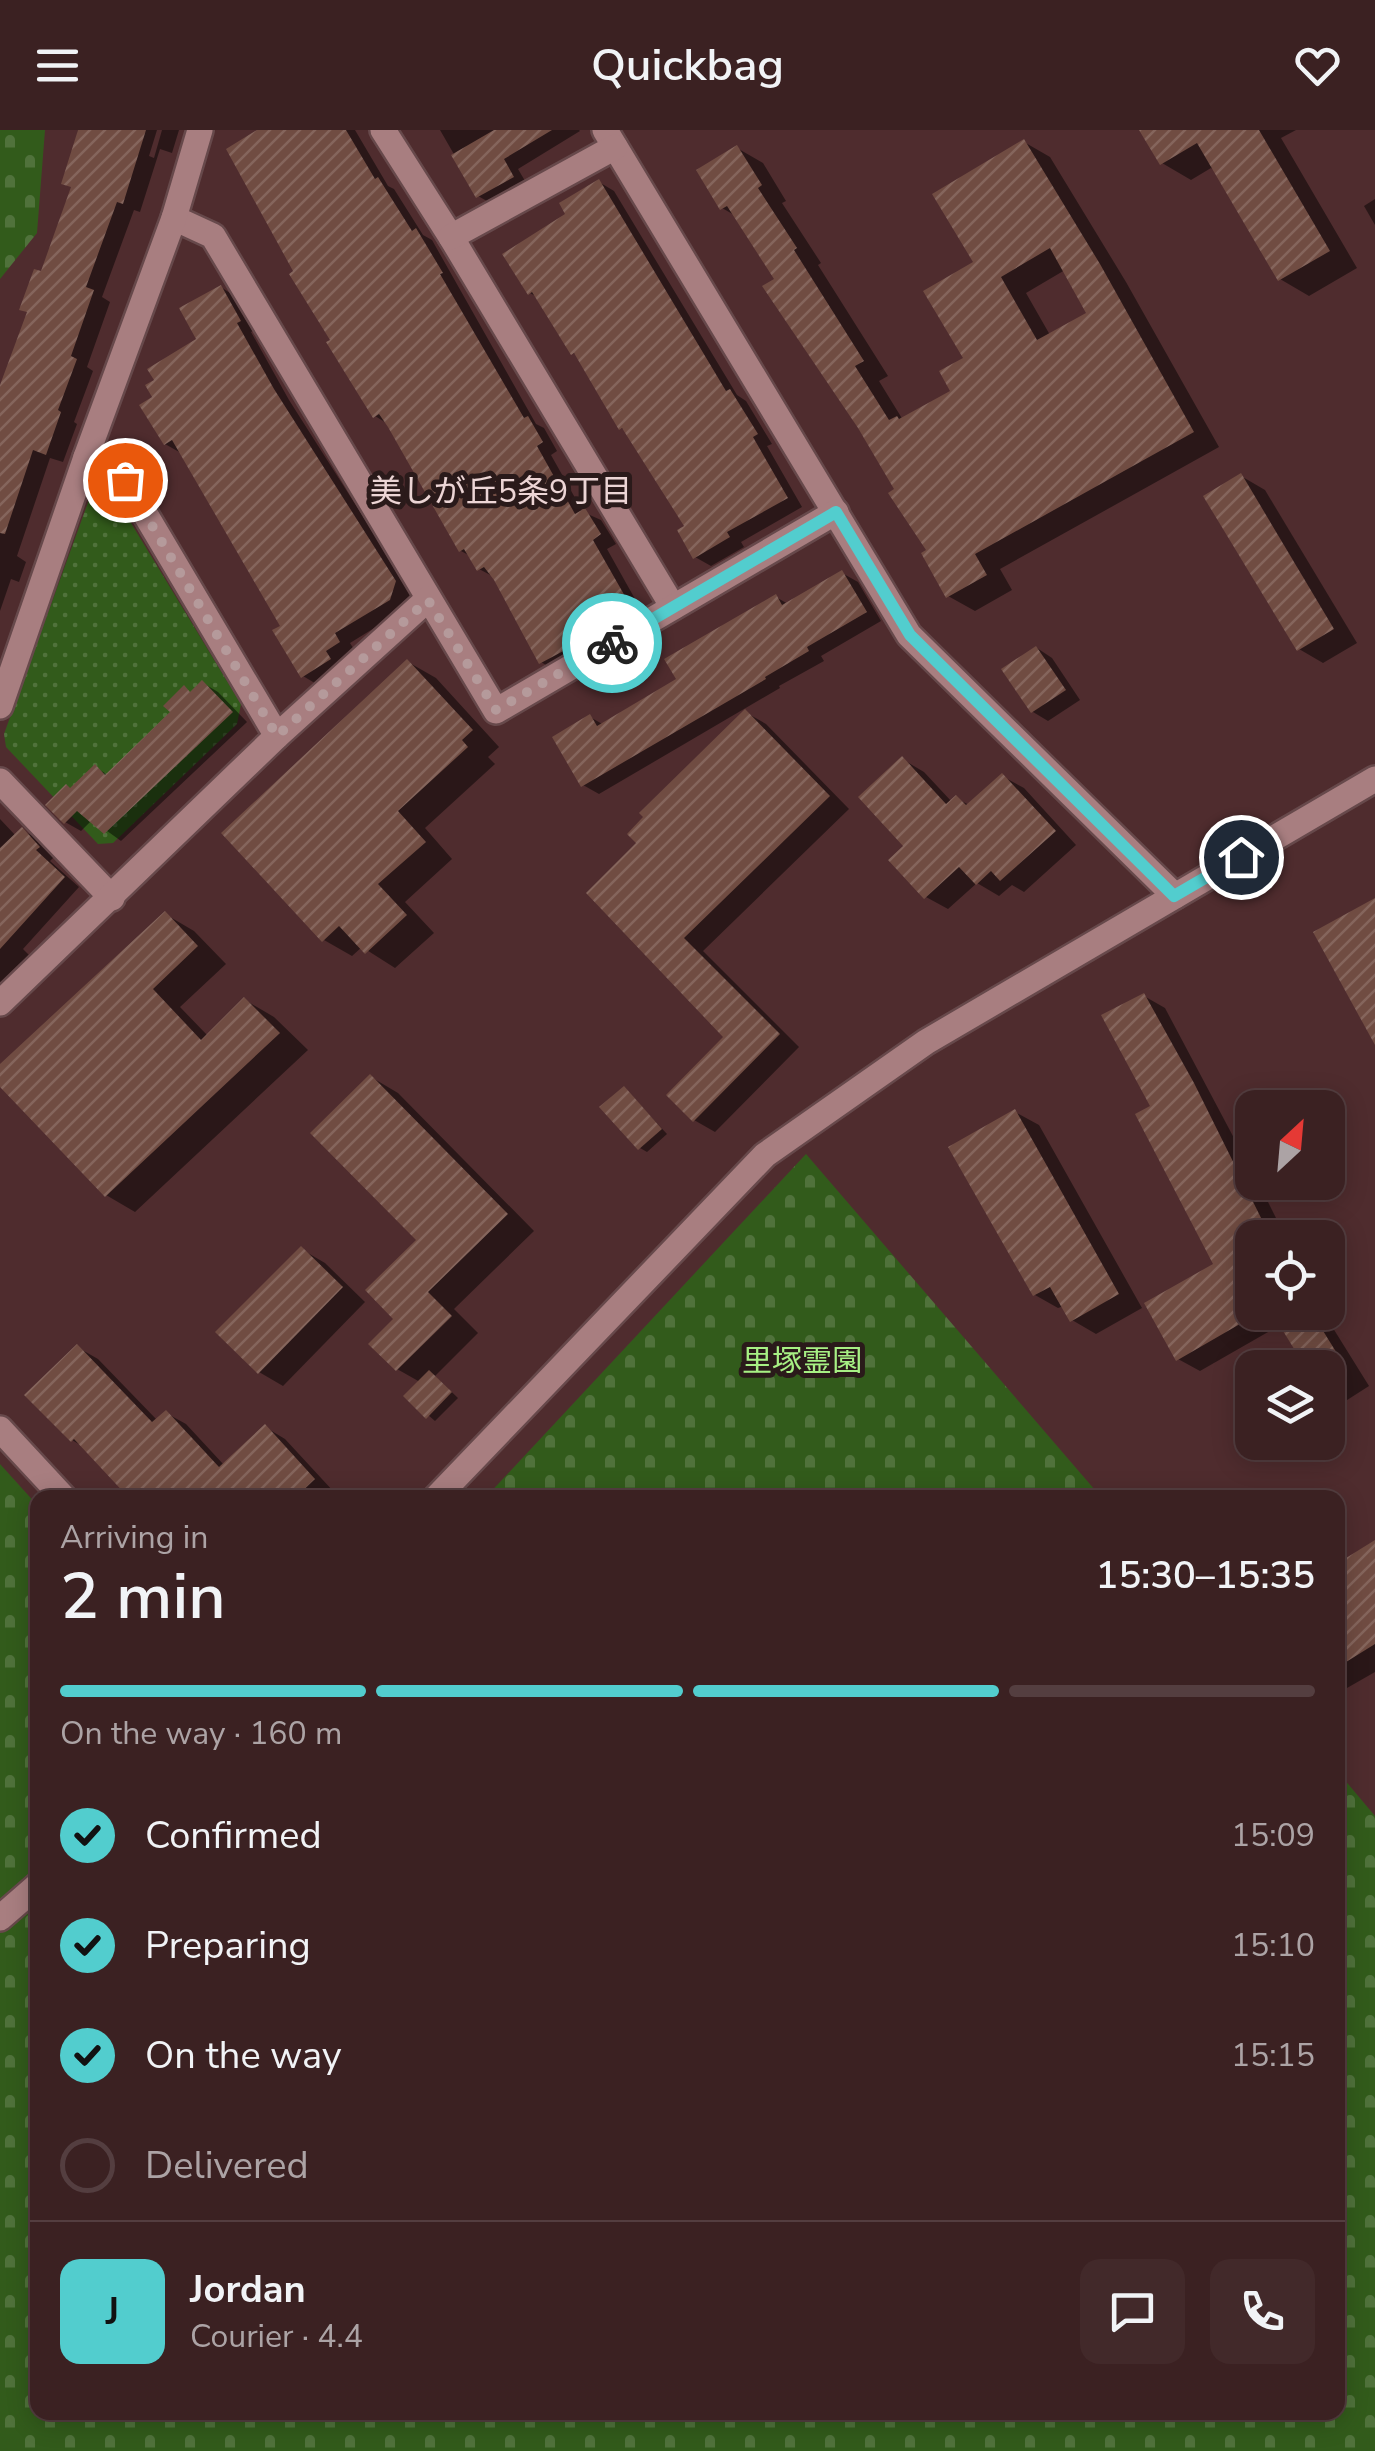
<!DOCTYPE html>
<meta charset="utf-8">
<style>
body{margin:0;font-family:"Nunito Sans","Noto Sans JP",sans-serif;background:#42292a;color:#f1f3f6;height:100vh;display:flex;flex-direction:column;font-size:38px;white-space:nowrap}
*{box-sizing:border-box;margin:0}
p{font-size:32px;color:#aca3a5}
.icon{flex:none;width:55px;height:55px;fill:none;stroke:currentColor;stroke-width:2;stroke-linecap:round;stroke-linejoin:round}
.map{position:relative;flex:1;overflow:hidden}
.details{position:absolute;left:30px;top:1360px;width:1315px;height:930px;display:flex;flex-direction:column;background:#3b2122;border-radius:20px;box-shadow:0 5px 25px #0003,0 0 0 2px #543e40}
.details>*{flex:none}
.needle{width:65px;rotate:26deg}
.fabs{position:absolute;left:1235px;top:960px;display:grid;gap:20px}
.fabs a{display:grid;place-items:center;width:110px;height:110px;border-radius:20px;background:#3b2122;box-shadow:0 5px 25px #0003,0 0 0 2px #543e40;font-size:50px}
.pin{position:absolute;display:grid;place-items:center;width:85px;height:85px;color:#fff;margin:-42px;border:5px solid #fff;border-radius:50%;box-shadow:0 2px 10px #0007}
.courier{position:absolute;display:grid;place-items:center;width:100px;height:100px;margin:-50px;border:8px solid #52cdce;border-radius:50%;background:#fff;color:#222;box-shadow:0 2px 12px #0007}
.head em{font-style:normal;font-weight:600}
.head div{display:flex;flex-direction:column-reverse}
.head{display:flex;align-items:center;justify-content:space-between;height:170px;padding:0 30px}
h1{font-size:65px;font-weight:600;line-height:75px}
.bar{display:grid;grid-template-columns:repeat(4,1fr);gap:15px 10px;align-content:center;height:120px;padding:0 30px}
.bar i{height:12px;border-radius:8px;background:#543e40}
.bar .current{background:#52cdce}
.bar p{grid-column:span 4}
.line{display:flex;align-items:center;gap:25px;padding:0 30px;border-top:2px solid #543e40}
.line div{flex:1}
.round{display:grid;place-items:center;flex:none;width:105px;height:105px;border-radius:20px;background:#42292a}
ol{padding:0 30px;list-style:none}
li{display:flex;align-items:center;gap:30px;height:110px}
li p{margin-inline-start:auto}
li .icon{padding:10px;border-radius:50%;background:#52cdce;color:#111;stroke-width:4}
li:last-child{color:#aca3a5}
li i{width:55px;height:55px;border:5px solid #543e40;border-radius:50%}
header{display:flex;justify-content:space-between;align-items:center;height:130px;padding:0 30px;background:#3b2122;font-size:45px;font-weight:600}
.map>svg:first-child{display:block}
.cemetery{fill:url(#cemetery-stones)}
.park{fill:url(#park-dots)}
.shadow{fill:#0007;fill-rule:evenodd}
.building{fill:url(#building-hatch);fill-rule:evenodd}
.lines{fill:none;stroke-linecap:round;stroke-linejoin:round}
.minor-casing{stroke:#67494b;stroke-width:30}
.minor{stroke:#a87e80;stroke-width:25}
.done{stroke:#b59a9b;stroke-width:10;stroke-dasharray:0 18}
.route{stroke:#52cdce;stroke-width:12}
.labels{text-anchor:middle;stroke-width:10;stroke-linejoin:round;paint-order:stroke}
.park-label{font-size:30px;fill:#a7f084;stroke:#2a1a1a}
.neighbourhood-label{font-size:32px;fill:#ecd5d5;stroke:#2a1a1a}
</style>
<header><svg class="icon" aria-label="menu" viewBox="0 0 24 24"><path d="M4 6h16M4 12h16M4 18h16"/></svg>Quickbag<svg class="icon" aria-label="heart" viewBox="0 0 24 24"><path d="M12 20l-8-8c-3-5 5-10 8-4 3-6 11-1 8 4z"/></svg></header>
<div class="map">
<svg width="1375" height="2321" viewBox="0 0 1375 2321">
<defs>
<pattern id="cemetery-stones" width="16" height="16" patternUnits="userSpaceOnUse" patternTransform="scale(2.5)"><rect width="16" height="16" fill="#325b1b"/><path d="M2 7V4a2 2 0 0 1 4 0v3zM10 15v-3a2 2 0 0 1 4 0v3z" fill="#50723b"/></pattern>
<pattern id="park-dots" width="8" height="8" patternUnits="userSpaceOnUse" patternTransform="scale(2.5)"><rect width="8" height="8" fill="#325b1b"/><path d="M2 2h.1M6 6h.1" fill="none" stroke="#50723b" stroke-width="1.8" stroke-linecap="round"/></pattern>
<pattern id="building-hatch" width="6" height="6" patternUnits="userSpaceOnUse" patternTransform="scale(2.5)"><rect width="6" height="6" fill="#704c42"/><path d="M-1 1l2-2M0 6l6-6M5 7l2-2" fill="none" stroke="#85655c"/></pattern>
</defs>
<rect width="100%" height="100%" fill="#4f2c2e"/>
<g class="cemetery">
<path d="M 0,0 L 45,0 L 37,103 L 0,149 Z"/>
<path d="M 806,1024 L 1101,1367 L 486,1367 Z"/>
<path d="M 0,1334 L 38,1376 L 38,2282 L 1338,2282 L 1338,1642 L 1375,1686 L 1375,2321 L 0,2321 Z"/>
</g>
<path class="park" d="M 114,365 L 241,574 L 237,594 L 113,713 L 98,714 L 6,617 L 4,604 L 90,367 Z"/>
<g class="shadow">
<path d="M 78,0 L 157,0 L 149,26 L 154,28 L 162,0 L 179,0 L 172,23 L 160,19 L 140,82 L 134,80 L 102,167 L 110,172 L 87,237 L 93,241 L 74,292 L 77,294 L 63,332 L 50,328 L 17,426 L 26,432 L 19,452 L 11,449 L 0,481 L 0,262 L 72,60 Z"/>
<path d="M 262,0 L 355,0 L 388,56 L 394,59 L 423,105 L 432,110 L 536,294 L 544,298 L 557,321 L 551,325 L 583,382 L 601,390 L 616,414 L 607,419 L 644,485 L 557,542 L 541,532 L 496,448 L 479,439 L 472,427 L 461,421 L 388,294 L 375,286 L 297,142 Z"/>
<path d="M 440,0 L 579,0 L 580,1 L 518,39 L 528,56 L 494,75 L 478,66 Z"/>
<path d="M 1142,0 L 1296,0 L 1281,8 L 1357,138 L 1309,166 L 1280,149 L 1216,41 L 1211,38 L 1191,50 L 1162,33 Z"/>
<path d="M 1024,12 L 1050,27 L 1126,152 L 1219,317 L 1000,439 L 1012,460 L 975,481 L 948,466 L 898,359 L 766,156 L 777,149 L 736,86 L 722,78 L 737,18 L 763,33 L 786,71 L 782,73 L 821,133 L 818,135 L 888,246 L 879,251 L 903,290 L 954,262 L 966,229 L 976,133 ZM 1065,140 L 1089,184 L 1050,205 L 1026,163 Z"/>
<path d="M 599,52 L 614,61 L 737,265 L 746,271 L 772,314 L 767,316 L 802,377 L 741,412 L 744,417 L 711,436 L 695,427 L 688,397 L 626,301 L 621,298 L 578,226 L 573,223 L 539,168 L 530,163 L 569,85 Z"/>
<path d="M 1375,69 L 1375,95 L 1364,76 Z"/>
<path d="M 221,157 L 236,167 L 255,200 L 251,202 L 289,270 L 411,462 L 405,479 L 350,513 L 355,521 L 340,530 L 345,539 L 318,555 L 303,546 L 283,496 L 181,323 L 165,314 L 155,268 L 200,210 Z"/>
<path d="M 1241,346 L 1265,360 L 1357,513 L 1323,533 L 1299,519 Z"/>
<path d="M 842,443 L 858,452 L 881,491 L 821,526 L 824,531 L 779,556 L 780,558 L 599,664 L 583,655 L 590,587 L 604,595 L 680,550 L 776,467 L 788,474 Z"/>
<path d="M 1037,518 L 1052,528 L 1080,570 L 1048,591 L 1033,582 Z"/>
<path d="M 408,532 L 436,548 L 499,617 L 488,627 L 495,634 L 425,698 L 452,729 L 405,772 L 434,803 L 395,838 L 362,817 L 352,826 L 324,810 Z"/>
<path d="M 203,553 L 218,562 L 247,592 L 121,711 L 92,690 L 81,701 L 65,692 L 72,660 L 95,637 L 108,645 L 173,582 L 184,559 L 192,563 Z"/>
<path d="M 745,582 L 766,594 L 849,679 L 703,821 L 799,917 L 715,1002 L 694,990 L 726,907 L 640,713 Z"/>
<path d="M 902,629 L 924,642 L 952,672 L 956,668 L 969,675 L 1002,646 L 1024,658 L 1076,715 L 1024,762 L 1012,755 L 999,766 L 977,753 L 948,779 L 926,767 L 906,716 Z"/>
<path d="M 0,689 L 16,706 L 22,700 L 38,709 L 54,727 L 50,731 L 79,757 L 23,819 L 29,825 L 0,853 Z"/>
<path d="M 165,784 L 194,801 L 226,834 L 180,877 L 208,906 L 245,870 L 274,887 L 308,920 L 135,1082 L 106,1065 L 0,953 L 0,938 Z"/>
<path d="M 1144,866 L 1165,878 L 1252,1042 L 1252,1052 L 1258,1052 L 1286,1108 L 1252,1108 L 1252,1182 L 1323,1182 L 1369,1256 L 1344,1272 L 1328,1263 L 1328,1238 L 1309,1238 L 1282,1194 L 1200,1241 L 1178,1229 L 1216,1135 L 1154,977 Z"/>
<path d="M 371,947 L 398,963 L 534,1101 L 454,1179 L 478,1203 L 435,1246 L 458,1268 L 435,1291 L 406,1266 L 420,1252 L 397,1239 L 397,1189 L 419,1110 Z"/>
<path d="M 625,959 L 667,1004 L 647,1022 L 640,1018 Z"/>
<path d="M 1015,982 L 1039,995 L 1142,1178 L 1096,1204 L 1072,1190 L 1064,1176 L 1058,1178 L 1035,1165 Z"/>
<path d="M 301,1119 L 325,1133 L 365,1172 L 283,1256 L 259,1242 Z"/>
<path d="M 77,1217 L 98,1229 L 157,1290 L 166,1283 L 186,1294 L 224,1335 L 265,1297 L 285,1309 L 334,1362 L 328,1368 L 132,1368 L 87,1319 L 72,1310 Z"/>
<path d="M 1370,1416 L 1375,1418 L 1375,1542 L 1347,1558 L 1338,1553 L 1338,1436 Z"/>
</g>
<g class="building">
<path d="M 78,0 L 146,0 L 123,74 L 117,72 L 86,157 L 94,160 L 71,226 L 77,229 L 58,280 L 61,282 L 46,325 L 33,320 L 5,404 L 0,403 L 0,255 L 27,182 L 19,180 L 34,139 L 41,141 L 71,57 L 61,54 Z"/>
<path d="M 257,0 L 346,0 L 375,49 L 378,47 L 412,101 L 416,98 L 443,143 L 440,144 L 524,288 L 528,286 L 543,312 L 537,316 L 575,384 L 585,378 L 601,404 L 593,410 L 630,475 L 565,512 L 569,518 L 539,534 L 494,450 L 484,437 L 477,441 L 464,419 L 459,422 L 388,297 L 379,284 L 373,288 L 326,212 L 330,210 L 289,144 L 293,141 L 226,19 Z"/>
<path d="M 494,0 L 552,0 L 504,29 L 514,47 L 476,68 L 451,25 Z"/>
<path d="M 1139,0 L 1259,0 L 1330,121 L 1278,151 L 1197,13 L 1160,35 Z"/>
<path d="M 1024,9 L 1100,134 L 1194,302 L 975,424 L 987,445 L 946,468 L 921,423 L 926,420 L 888,363 L 894,359 L 858,298 L 762,156 L 774,149 L 727,76 L 720,80 L 696,40 L 737,15 L 762,55 L 758,58 L 797,118 L 794,120 L 864,231 L 855,236 L 889,290 L 897,286 L 899,289 L 950,261 L 939,241 L 963,228 L 923,161 L 973,132 L 932,64 ZM 1050,118 L 1086,183 L 1037,210 L 1001,147 Z"/>
<path d="M 599,49 L 726,261 L 730,259 L 758,304 L 753,307 L 788,368 L 727,402 L 730,407 L 693,429 L 677,400 L 684,396 L 622,298 L 619,300 L 574,223 L 571,225 L 532,162 L 528,165 L 502,124 L 565,84 L 559,73 Z"/>
<path d="M 221,155 L 241,191 L 237,193 L 274,259 L 396,451 L 390,470 L 335,503 L 340,512 L 326,521 L 331,529 L 301,548 L 272,500 L 280,496 L 172,310 L 164,315 L 139,275 L 152,267 L 145,255 L 154,250 L 147,239 L 196,209 L 179,178 Z"/>
<path d="M 1241,343 L 1334,499 L 1297,521 L 1203,366 Z"/>
<path d="M 842,440 L 867,482 L 807,517 L 809,521 L 765,547 L 766,549 L 581,657 L 552,607 L 590,584 L 597,596 L 676,549 L 664,529 L 776,464 L 782,475 Z"/>
<path d="M 1036,516 L 1066,560 L 1031,583 L 1001,539 Z"/>
<path d="M 407,529 L 473,600 L 462,610 L 468,617 L 398,681 L 426,712 L 378,754 L 407,785 L 365,824 L 339,796 L 322,812 L 221,703 Z"/>
<path d="M 202,550 L 233,582 L 104,704 L 77,681 L 64,694 L 45,675 L 66,654 L 70,658 L 95,634 L 105,645 L 170,582 L 163,576 L 184,555 L 190,562 Z"/>
<path d="M 745,579 L 830,666 L 684,808 L 780,904 L 693,992 L 666,965 L 723,907 L 586,763 L 636,713 L 627,704 L 643,687 L 639,683 Z"/>
<path d="M 902,626 L 946,674 L 956,665 L 966,675 L 1002,643 L 1056,701 L 1000,751 L 991,741 L 976,755 L 959,737 L 924,769 L 888,730 L 903,716 L 858,667 Z"/>
<path d="M 22,697 L 40,717 L 36,720 L 65,747 L 0,819 L 0,718 Z"/>
<path d="M 1375,768 L 1375,915 L 1313,802 Z"/>
<path d="M 165,781 L 198,816 L 153,859 L 201,910 L 244,867 L 280,903 L 105,1067 L 0,957 L 0,934 Z"/>
<path d="M 1144,863 L 1194,953 L 1271,1108 L 1252,1108 L 1252,1187 L 1176,1231 L 1144,1173 L 1213,1134 L 1135,984 L 1150,976 L 1101,885 Z"/>
<path d="M 370,944 L 508,1084 L 428,1162 L 452,1186 L 396,1241 L 368,1214 L 393,1189 L 365,1160 L 416,1110 L 310,1003 Z"/>
<path d="M 624,956 L 662,999 L 638,1020 L 599,977 Z"/>
<path d="M 1015,979 L 1119,1164 L 1070,1192 L 1050,1157 L 1033,1166 L 948,1017 Z"/>
<path d="M 301,1116 L 343,1157 L 258,1244 L 215,1202 Z"/>
<path d="M 1312,1183 L 1346,1238 L 1306,1238 L 1283,1201 Z"/>
<path d="M 77,1214 L 152,1292 L 166,1280 L 219,1337 L 265,1294 L 315,1349 L 295,1368 L 129,1368 L 74,1309 L 71,1312 L 24,1265 Z"/>
<path d="M 429,1240 L 452,1262 L 426,1289 L 403,1266 Z"/>
<path d="M 1375,1410 L 1375,1514 L 1338,1537 L 1338,1433 Z"/>
</g>
<g class="lines">
<defs>
<g id="minor">
<path d="M 383,0 L 451,107 L 673,477"/>
<path d="M 605,0 L 909,505 L 1175,766"/>
<path d="M 174,88 L 213,106 L 496,581 L 836,382"/>
<path d="M 451,107 L 615,17"/>
<path d="M 86,327 L 125,350 L 277,606"/>
<path d="M 0,576 L 86,327 L 174,88 L 200,0"/>
<path d="M 0,651 L 112,768"/>
<path d="M 0,873 L 277,606 L 428,469"/>
<path d="M 0,1299 L 64,1368"/>
<path d="M 436,1368 L 765,1025 L 926,912 L 1375,649"/>
<path d="M 0,1788 L 38,1755"/>
</g>
</defs>
<use href="#minor" class="minor-casing"/>
<use href="#minor" class="minor"/>
</g>
<g class="lines">
<path class="done" d="M 125,350 L 277,606 L 428,470 L 496,580 L 612,513"/>
<path class="route" d="M 612,513 L 836,382 L 910,505 L 1174,766 L 1241,727"/>
</g>
<g class="labels">
<g class="park-label">
<text x="802" y="1241">里塚霊園</text>
</g>
<g class="neighbourhood-label">
<text x="501" y="372">美しが丘5条9丁目</text>
</g>
</g>
</svg>
<div class="fabs">
<a><svg class="needle" viewBox="-14 -14 28 28"><path d="M0-13l5 13h-10z" fill="#e53935"/><path d="M0 13l5-13h-10z" fill="#aca3a5"/></svg></a>
<a><svg class="icon" aria-label="locate" viewBox="0 0 24 24"><circle cx="12" cy="12" r="6"/><path d="M12 2v4M12 18v4M2 12h4M18 12h4"/></svg></a>
<a><svg class="icon" aria-label="layers" viewBox="0 0 24 24"><path d="M12 4l9 5-9 5-9-5zM3 14l9 5 9-5"/></svg></a>
</div>
<div class="pin" style="left:125px;top:350px;background:#ea580c"><svg class="icon" aria-label="bag" viewBox="0 0 24 24"><path d="M5 8h14l-1 12H6zM9 8a3 3 0 0 1 6 0"/></svg></div>
<div class="pin" style="left:1241px;top:727px;background:#1f2937"><svg class="icon" aria-label="home" viewBox="0 0 24 24"><path d="M3 11l9-7 9 7M6 9v11h12V9"/></svg></div>
<div class="courier" style="left:612px;top:513px"><svg class="icon" aria-label="bike" viewBox="0 0 24 24"><circle cx="6" cy="16" r="4"/><circle cx="18" cy="16" r="4"/><path d="M6 16l4-8h5l3 8M10 8l3 8H6M13 5h3"/></svg></div>
<section class="details">
<div class="head"><div><h1>2 min</h1><p>Arriving in</p></div><em>15:30–15:35</em></div>
<div class="bar"><i class="current"></i><i class="current"></i><i class="current"></i><i></i><p>On the way · 160 m</p></div>
<ol>
<li><svg class="icon" aria-label="check" viewBox="0 0 24 24"><path d="M5 12l5 5 9-10"/></svg>Confirmed<p>15:09</p></li>
<li><svg class="icon" aria-label="check" viewBox="0 0 24 24"><path d="M5 12l5 5 9-10"/></svg>Preparing<p>15:10</p></li>
<li><svg class="icon" aria-label="check" viewBox="0 0 24 24"><path d="M5 12l5 5 9-10"/></svg>On the way<p>15:15</p></li>
<li><i></i>Delivered</li>
</ol>
<div class="line" style="height:180px"><b class="round" style="background:#52cdce;color:#111">J</b><div><b>Jordan</b><p>Courier · 4.4</p></div><a class="round"><svg class="icon" aria-label="chat" viewBox="0 0 24 24"><path d="M4 5h16v11H9l-5 4z"/></svg></a><a class="round"><svg class="icon" aria-label="phone" viewBox="0 0 24 24"><path d="M5 4h4l2 5-3 2q2 4 5 5l2-3 5 2v4C11 20 4 13 5 4z"/></svg></a></div>
</section>
</div>
